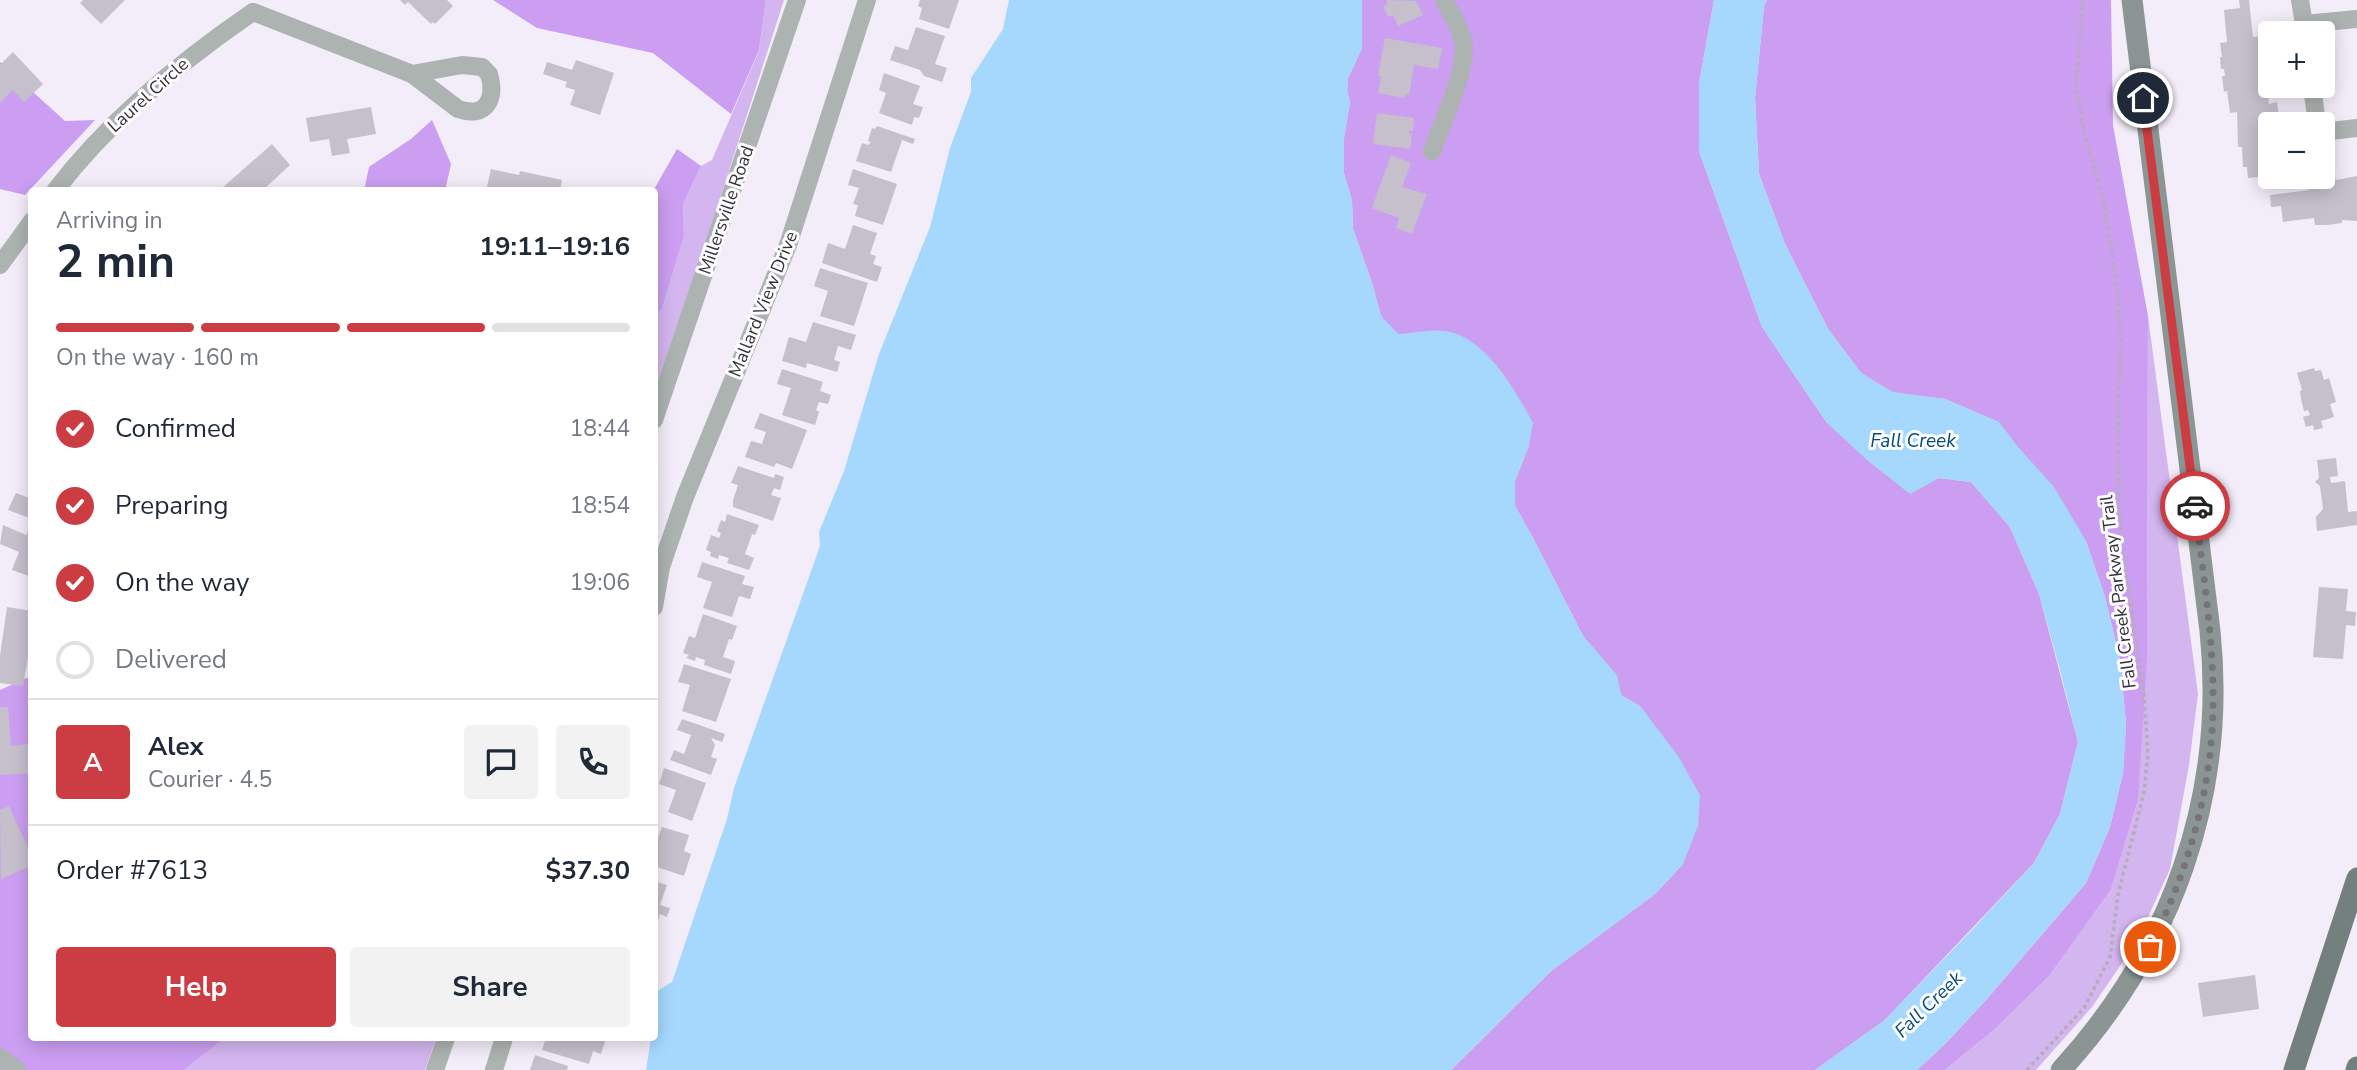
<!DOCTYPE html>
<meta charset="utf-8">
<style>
body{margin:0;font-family:"Nunito Sans",sans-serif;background:#f2f2f3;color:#1f2937;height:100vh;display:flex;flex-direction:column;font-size:26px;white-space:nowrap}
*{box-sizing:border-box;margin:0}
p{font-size:23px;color:#747a83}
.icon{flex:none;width:38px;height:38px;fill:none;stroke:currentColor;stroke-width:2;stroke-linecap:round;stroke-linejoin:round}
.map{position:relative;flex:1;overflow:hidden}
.side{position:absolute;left:28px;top:187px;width:630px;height:854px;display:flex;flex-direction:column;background:#fff;border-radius:7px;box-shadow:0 4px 18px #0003}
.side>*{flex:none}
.tools{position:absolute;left:2258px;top:21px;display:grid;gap:14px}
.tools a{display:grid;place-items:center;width:77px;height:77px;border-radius:7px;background:#fff;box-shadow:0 4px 18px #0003;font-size:35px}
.pin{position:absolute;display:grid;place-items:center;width:60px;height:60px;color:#fff;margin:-30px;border:4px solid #fff;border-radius:50%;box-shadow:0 2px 7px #0007}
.courier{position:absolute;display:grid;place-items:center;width:70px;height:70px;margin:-35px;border:5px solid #cc3d43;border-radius:50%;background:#fff;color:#222;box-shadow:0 2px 9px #0007}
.head em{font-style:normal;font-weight:700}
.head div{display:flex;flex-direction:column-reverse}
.head{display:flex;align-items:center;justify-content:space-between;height:119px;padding:0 28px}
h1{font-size:46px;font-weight:700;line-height:52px}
.bar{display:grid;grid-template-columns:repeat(4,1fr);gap:10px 7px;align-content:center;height:84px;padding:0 28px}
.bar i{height:9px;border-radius:5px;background:#e0e1e3}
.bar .active{background:#cc3d43}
.bar p{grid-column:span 4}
.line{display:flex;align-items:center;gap:18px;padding:0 28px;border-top:2px solid #e0e1e3}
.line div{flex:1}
.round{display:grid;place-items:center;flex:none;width:74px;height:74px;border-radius:7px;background:#f2f2f3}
ol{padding:0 28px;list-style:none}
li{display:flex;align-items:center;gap:21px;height:77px}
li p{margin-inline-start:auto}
li .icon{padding:7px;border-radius:50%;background:#cc3d43;color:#fff;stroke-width:4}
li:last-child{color:#747a83}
li i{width:38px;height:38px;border:4px solid #e0e1e3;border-radius:50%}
.primary-button{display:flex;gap:14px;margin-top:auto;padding:14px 28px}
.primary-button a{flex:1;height:80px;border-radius:7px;background:#cc3d43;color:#fff;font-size:28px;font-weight:700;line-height:80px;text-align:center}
.primary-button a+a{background:#f2f2f3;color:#1f2937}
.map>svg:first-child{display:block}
.green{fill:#d3b5ef}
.forest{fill:#cb9ef1}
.water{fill:#a6d8fe}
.building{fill:#c6c0cc}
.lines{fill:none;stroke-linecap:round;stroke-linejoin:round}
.path{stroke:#b3aeb8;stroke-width:3.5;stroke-dasharray:3.5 3.5;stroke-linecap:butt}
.street{stroke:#acb3b1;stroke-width:18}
.secondary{stroke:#8b9593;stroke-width:21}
.primary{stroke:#73807d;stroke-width:21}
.done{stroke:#77737a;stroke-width:7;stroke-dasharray:0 12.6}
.route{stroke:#cc3d43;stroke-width:9}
.labels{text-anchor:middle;stroke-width:6;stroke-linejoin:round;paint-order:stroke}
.street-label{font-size:18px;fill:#343236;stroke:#fdfcff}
.water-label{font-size:19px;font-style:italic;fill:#054d75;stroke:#fdfcff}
</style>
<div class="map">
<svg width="2357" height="1070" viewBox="0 0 2357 1070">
<rect width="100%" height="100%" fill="#f3ecf9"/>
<g class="green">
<path d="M 766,0 L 784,0 L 712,223 L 655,389 L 655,316 L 662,309 L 684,236 L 683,204 L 701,166 L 712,160 L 759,51 Z"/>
<path d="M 2148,316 L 2198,694 L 2189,765 L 2170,869 L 2137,941 L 2092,1007 L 2036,1070 L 1945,1070 L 1996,1028 L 2049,976 L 2110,891 L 2147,658 Z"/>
<path d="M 225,1038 L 436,1038 L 425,1070 L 184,1070 Z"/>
</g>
<g class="forest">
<path d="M 493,0 L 766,0 L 759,50 L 731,114 L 653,53 L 537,28 Z"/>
<path d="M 1362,0 L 1714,0 L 1699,84 L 1699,151 L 1762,327 L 1827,423 L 1939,478 L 1971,482 L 2010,527 L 2039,594 L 2078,742 L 2060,814 L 2034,863 L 1885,1020 L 1815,1070 L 1451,1070 L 1551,971 L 1655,894 L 1683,864 L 1641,707 L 1621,695 L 1616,675 L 1583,636 L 1533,538 L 1515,506 L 1515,481 L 1529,445 L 1397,334 L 1381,316 L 1372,283 L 1353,229 L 1352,201 L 1344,173 L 1344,138 L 1350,102 L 1347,91 L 1348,78 L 1362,48 Z"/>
<path d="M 1767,0 L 2111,0 L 2113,125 L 2148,316 L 2147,658 L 2138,799 L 2110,891 L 2049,976 L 1996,1028 L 1945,1070 L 1917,1070 L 1946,1043 L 1986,1000 L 2086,883 L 2110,827 L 2123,773 L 2126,723 L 2120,660 L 2105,597 L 2086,541 L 1998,422 L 1945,399 L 1893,393 L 1861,373 L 1828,329 L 1785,244 L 1759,174 L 1755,98 L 1764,6 Z"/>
<path d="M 0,62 L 65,121 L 95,120 L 25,195 L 0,189 Z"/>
<path d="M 432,120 L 451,164 L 445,191 L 364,191 L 369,167 L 411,139 Z"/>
<path d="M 677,149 L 701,166 L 683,204 L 684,236 L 662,309 L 655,316 L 653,191 Z"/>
<path d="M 31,676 L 32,1038 L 225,1038 L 184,1070 L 0,1070 L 0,690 Z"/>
</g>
<g class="water">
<path d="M 1009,0 L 1362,0 L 1362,48 L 1348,78 L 1347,91 L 1350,102 L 1344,138 L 1344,173 L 1352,201 L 1353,229 L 1372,283 L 1381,316 L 1398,334 C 1413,333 1431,329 1446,331 C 1486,337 1516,392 1533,423 L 1529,445 L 1515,481 L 1515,506 L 1533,538 L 1583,636 L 1617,675 L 1621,695 L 1641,707 L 1678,756 L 1700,795 L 1698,826 L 1683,864 L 1655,894 L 1551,971 L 1451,1070 L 646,1070 L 651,1038 L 654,1038 L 656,992 L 672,982 L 727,819 L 734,788 L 820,546 L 819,532 L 844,471 L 879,354 L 930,227 L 950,148 L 971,92 L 971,78 L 1003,29 Z"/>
<path d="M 1714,0 L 1767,0 L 1764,6 L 1755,98 L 1759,174 L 1785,244 L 1828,329 L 1861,373 L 1893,392 L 1945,399 L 1999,422 L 2018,447 L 2054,487 L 2086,541 L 2105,597 L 2120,660 L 2126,723 L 2123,773 L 2110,827 L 2086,883 L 1986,1000 L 1946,1043 L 1917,1070 L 1815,1070 L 1885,1020 L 1970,932 L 2034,863 L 2060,814 L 2078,742 L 2060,670 L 2039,594 L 2010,527 L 1971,482 L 1939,478 L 1910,494 L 1867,460 L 1827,423 L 1762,327 L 1699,151 L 1699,84 Z"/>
</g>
<g class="building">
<path d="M 83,0 L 125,0 L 101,24 L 80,3 Z"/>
<path d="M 400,0 L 447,0 L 453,6 L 435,24 L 433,22 L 431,24 L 408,2 L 405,5 Z"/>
<path d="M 920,0 L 959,0 L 949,29 L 919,19 L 922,8 L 918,6 Z"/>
<path d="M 1386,0 L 1416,1 L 1423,15 L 1398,26 L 1393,15 L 1388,17 L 1383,6 L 1388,4 Z"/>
<path d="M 2239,0 L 2249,0 L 2253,37 L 2261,36 L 2266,63 L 2263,64 L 2264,70 L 2269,69 L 2270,80 L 2267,84 L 2269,104 L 2277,102 L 2280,124 L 2270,124 L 2270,176 L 2248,178 L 2247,167 L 2243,167 L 2242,147 L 2238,147 L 2237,112 L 2230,113 L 2227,91 L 2224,92 L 2222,76 L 2225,76 L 2224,69 L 2221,69 L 2220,57 L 2222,57 L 2220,43 L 2227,42 L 2224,10 L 2240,8 Z"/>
<path d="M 916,27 L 945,36 L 935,64 L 947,68 L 942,82 L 924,76 L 920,70 L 890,60 L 895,46 L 908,50 Z"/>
<path d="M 1385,38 L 1442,48 L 1438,69 L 1414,65 L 1409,95 L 1406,94 L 1405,98 L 1378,93 L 1381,76 L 1378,76 Z"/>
<path d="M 13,52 L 43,84 L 24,102 L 13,90 L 0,103 L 0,65 Z"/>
<path d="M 576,60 L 614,73 L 600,115 L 570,105 L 575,90 L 565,87 L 567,82 L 543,74 L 547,62 L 572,70 Z"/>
<path d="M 884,73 L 920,86 L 913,104 L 923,107 L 919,118 L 914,117 L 912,125 L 879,113 L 886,93 L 879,90 Z"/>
<path d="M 371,107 L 376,134 L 347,139 L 350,153 L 332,156 L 329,139 L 310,142 L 306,118 Z"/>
<path d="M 1377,113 L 1414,118 L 1413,131 L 1409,130 L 1409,133 L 1412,133 L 1410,149 L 1373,144 Z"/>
<path d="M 877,126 L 915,139 L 913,144 L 902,140 L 891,172 L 856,161 L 862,143 L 868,145 L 871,142 L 868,141 L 872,128 L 875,129 Z"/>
<path d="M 272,144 L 290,165 L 262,191 L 223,191 L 221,189 Z"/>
<path d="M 1391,155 L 1411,163 L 1402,187 L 1427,194 L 1412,234 L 1396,228 L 1399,218 L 1372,208 Z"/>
<path d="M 491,169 L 519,175 L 520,171 L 562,180 L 560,191 L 486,191 Z"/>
<path d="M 853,169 L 897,184 L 883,225 L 855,216 L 858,205 L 853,204 L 859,188 L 848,185 Z"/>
<path d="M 2357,176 L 2357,221 L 2342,220 L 2342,223 L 2327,225 L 2315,225 L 2314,218 L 2283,222 L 2281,206 L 2271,207 L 2270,195 L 2309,190 L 2308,185 L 2322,183 L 2321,179 L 2335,178 L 2336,180 Z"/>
<path d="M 853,225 L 877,233 L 870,254 L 876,256 L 873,264 L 882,267 L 877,282 L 822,263 L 828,243 L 845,249 Z"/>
<path d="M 820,268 L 868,283 L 854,326 L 820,316 L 828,291 L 814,286 Z"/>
<path d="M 813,322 L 856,335 L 851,350 L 838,346 L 834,360 L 840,362 L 837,372 L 807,363 L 806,368 L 782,361 L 789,337 L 806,342 Z"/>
<path d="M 2314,368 L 2315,371 L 2321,370 L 2324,380 L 2329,378 L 2336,402 L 2330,404 L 2334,417 L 2321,421 L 2323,428 L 2314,430 L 2313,425 L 2306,427 L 2303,417 L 2310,415 L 2308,410 L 2304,411 L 2301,399 L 2300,391 L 2302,390 L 2297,373 Z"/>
<path d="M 782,369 L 823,382 L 820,391 L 831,395 L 828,404 L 819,402 L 816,410 L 819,412 L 815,425 L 782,415 L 791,388 L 777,384 Z"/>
<path d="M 760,413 L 807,430 L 792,469 L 776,463 L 774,467 L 745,457 L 751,441 L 762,444 L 766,432 L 754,428 Z"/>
<path d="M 2336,458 L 2338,476 L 2330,477 L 2331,483 L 2345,481 L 2348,512 L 2357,511 L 2357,525 L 2317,531 L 2316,517 L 2323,509 L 2320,486 L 2315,482 L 2319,478 L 2317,460 Z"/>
<path d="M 738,466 L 774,478 L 775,474 L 784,477 L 780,490 L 774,488 L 771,495 L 781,498 L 773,521 L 733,507 L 733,500 L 738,485 L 731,483 Z"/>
<path d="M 16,493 L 32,499 L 32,519 L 8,510 Z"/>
<path d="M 727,514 L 759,525 L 755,535 L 752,534 L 745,554 L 754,558 L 749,570 L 727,563 L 729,558 L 719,555 L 718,559 L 710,556 L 711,552 L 706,550 L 711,535 L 719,538 L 721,533 L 717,531 L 721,520 L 725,522 Z"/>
<path d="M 32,522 L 32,577 L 12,570 L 19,552 L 0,544 L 3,525 L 26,535 Z"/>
<path d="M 702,562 L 745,576 L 742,584 L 754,587 L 750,599 L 739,596 L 732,617 L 703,608 L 712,582 L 697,577 Z"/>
<path d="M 2319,587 L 2348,589 L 2346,611 L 2356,612 L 2355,626 L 2346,625 L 2343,659 L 2313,657 Z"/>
<path d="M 7,607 L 32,611 L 32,653 L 29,652 L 23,686 L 0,683 L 0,656 Z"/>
<path d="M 703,614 L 737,626 L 732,640 L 729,639 L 723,657 L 735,661 L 731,674 L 704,665 L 705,660 L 696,657 L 695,661 L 686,658 L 689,655 L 683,653 L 689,636 L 695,638 Z"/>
<path d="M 684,664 L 731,679 L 716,722 L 682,711 L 690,685 L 678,682 Z"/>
<path d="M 0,707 L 8,707 L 11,746 L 30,744 L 32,773 L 0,775 Z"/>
<path d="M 682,719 L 725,734 L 722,742 L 711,738 L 715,745 L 711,757 L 717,759 L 711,775 L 670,760 L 674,750 L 684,754 L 691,735 L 677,730 Z"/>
<path d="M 664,768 L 706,783 L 692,821 L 668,812 L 676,790 L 659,784 Z"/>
<path d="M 9,806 L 32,857 L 32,865 L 1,879 L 0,810 Z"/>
<path d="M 662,827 L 689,835 L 684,851 L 691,854 L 684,876 L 654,866 L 654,847 Z"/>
<path d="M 654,881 L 667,885 L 660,905 L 670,908 L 667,917 L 660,914 L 657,924 L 654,924 Z"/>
<path d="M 2255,975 L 2259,1009 L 2203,1017 L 2198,983 Z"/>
<path d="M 546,1038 L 564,1039 L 606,1038 L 601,1054 L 593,1051 L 589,1064 L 542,1050 Z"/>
<path d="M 535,1055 L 568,1066 L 567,1070 L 530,1070 Z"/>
</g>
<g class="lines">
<path class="path" d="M 2027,1070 L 2084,1008 L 2110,957 L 2118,895 L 2144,792 L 2148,754 L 2144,696 L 2122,545 L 2119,506 L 2118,400 L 2121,343 L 2117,287 L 2104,204 L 2084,131 L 2076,86 L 2083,0"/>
<g class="street">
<path d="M 2300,0 L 2304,24"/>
<path d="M 253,12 L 412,74"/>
<path d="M 2305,33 L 2304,24 L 2357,19"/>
<path d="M 462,65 L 482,67 L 489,74 C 496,98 487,119 458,109 L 412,74 Z"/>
<path d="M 2312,86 L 2317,124"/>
<path d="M 2322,132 L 2357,128"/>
<path d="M 1432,151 C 1442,123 1469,67 1463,40 C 1459,26 1451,12 1444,0"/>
<path d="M 55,191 C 109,120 180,62 253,12"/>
<path d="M 0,265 L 32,221"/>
<path d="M 654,420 L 797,0"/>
<path d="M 654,607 L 661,567 L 685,497 L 788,245 L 867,0"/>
<path d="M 0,1057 L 17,1070"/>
<path d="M 435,1070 L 446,1038"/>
<path d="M 494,1070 L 504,1038"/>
</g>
<path class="secondary" d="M 2061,1070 C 2172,949 2227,795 2210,631 L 2132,0"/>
<g class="primary">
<path d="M 2294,1070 L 2357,878"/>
<path d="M 2356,1070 L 2357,1067"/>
</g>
</g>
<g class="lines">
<path class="done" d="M 2150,947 C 2187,873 2212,791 2213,707 C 2214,640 2203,573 2195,506"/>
<path class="route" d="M 2143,98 L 2195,506"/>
</g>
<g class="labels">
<g class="street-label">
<text transform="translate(148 95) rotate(-42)" y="6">Laurel Circle</text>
<text transform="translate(726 210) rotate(-71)" y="6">Millersville Road</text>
<text transform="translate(763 304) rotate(-68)" y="6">Mallard View Drive</text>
<text transform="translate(2118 592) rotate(-97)" y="6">Fall Creek Parkway Trail</text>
</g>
<g class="water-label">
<text x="1913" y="447">Fall Creek</text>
<text transform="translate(1928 1004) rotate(-44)" y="7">Fall Creek</text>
</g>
</g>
</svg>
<div class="tools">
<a>+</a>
<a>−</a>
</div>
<div class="pin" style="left:2150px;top:947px;background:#ea580c"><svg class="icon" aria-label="bag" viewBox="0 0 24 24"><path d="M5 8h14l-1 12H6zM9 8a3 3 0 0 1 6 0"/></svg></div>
<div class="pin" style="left:2143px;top:98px;background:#1f2937"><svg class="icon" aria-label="home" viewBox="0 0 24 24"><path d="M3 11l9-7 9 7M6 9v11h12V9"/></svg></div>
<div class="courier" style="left:2195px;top:506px"><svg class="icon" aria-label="car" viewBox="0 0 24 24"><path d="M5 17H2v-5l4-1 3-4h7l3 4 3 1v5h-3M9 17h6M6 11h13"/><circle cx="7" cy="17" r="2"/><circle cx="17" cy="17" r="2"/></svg></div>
<section class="side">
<div class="head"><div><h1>2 min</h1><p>Arriving in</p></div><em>19:11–19:16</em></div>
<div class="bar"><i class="active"></i><i class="active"></i><i class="active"></i><i></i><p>On the way · 160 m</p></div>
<ol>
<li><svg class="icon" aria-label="check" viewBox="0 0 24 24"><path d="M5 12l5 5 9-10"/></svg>Confirmed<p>18:44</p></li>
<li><svg class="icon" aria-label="check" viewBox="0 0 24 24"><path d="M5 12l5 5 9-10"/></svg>Preparing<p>18:54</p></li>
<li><svg class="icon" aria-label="check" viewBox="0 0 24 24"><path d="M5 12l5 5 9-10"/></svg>On the way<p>19:06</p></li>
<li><i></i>Delivered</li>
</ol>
<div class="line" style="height:126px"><b class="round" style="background:#cc3d43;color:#fff">A</b><div><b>Alex</b><p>Courier · 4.5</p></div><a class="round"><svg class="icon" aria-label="chat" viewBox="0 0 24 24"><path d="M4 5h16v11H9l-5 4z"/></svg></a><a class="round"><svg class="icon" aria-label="phone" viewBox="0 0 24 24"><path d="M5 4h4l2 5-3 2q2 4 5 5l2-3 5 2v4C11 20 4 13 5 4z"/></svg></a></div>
<div class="line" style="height:91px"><div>Order #7613</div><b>$37.30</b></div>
<div class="primary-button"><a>Help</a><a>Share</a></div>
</section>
</div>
